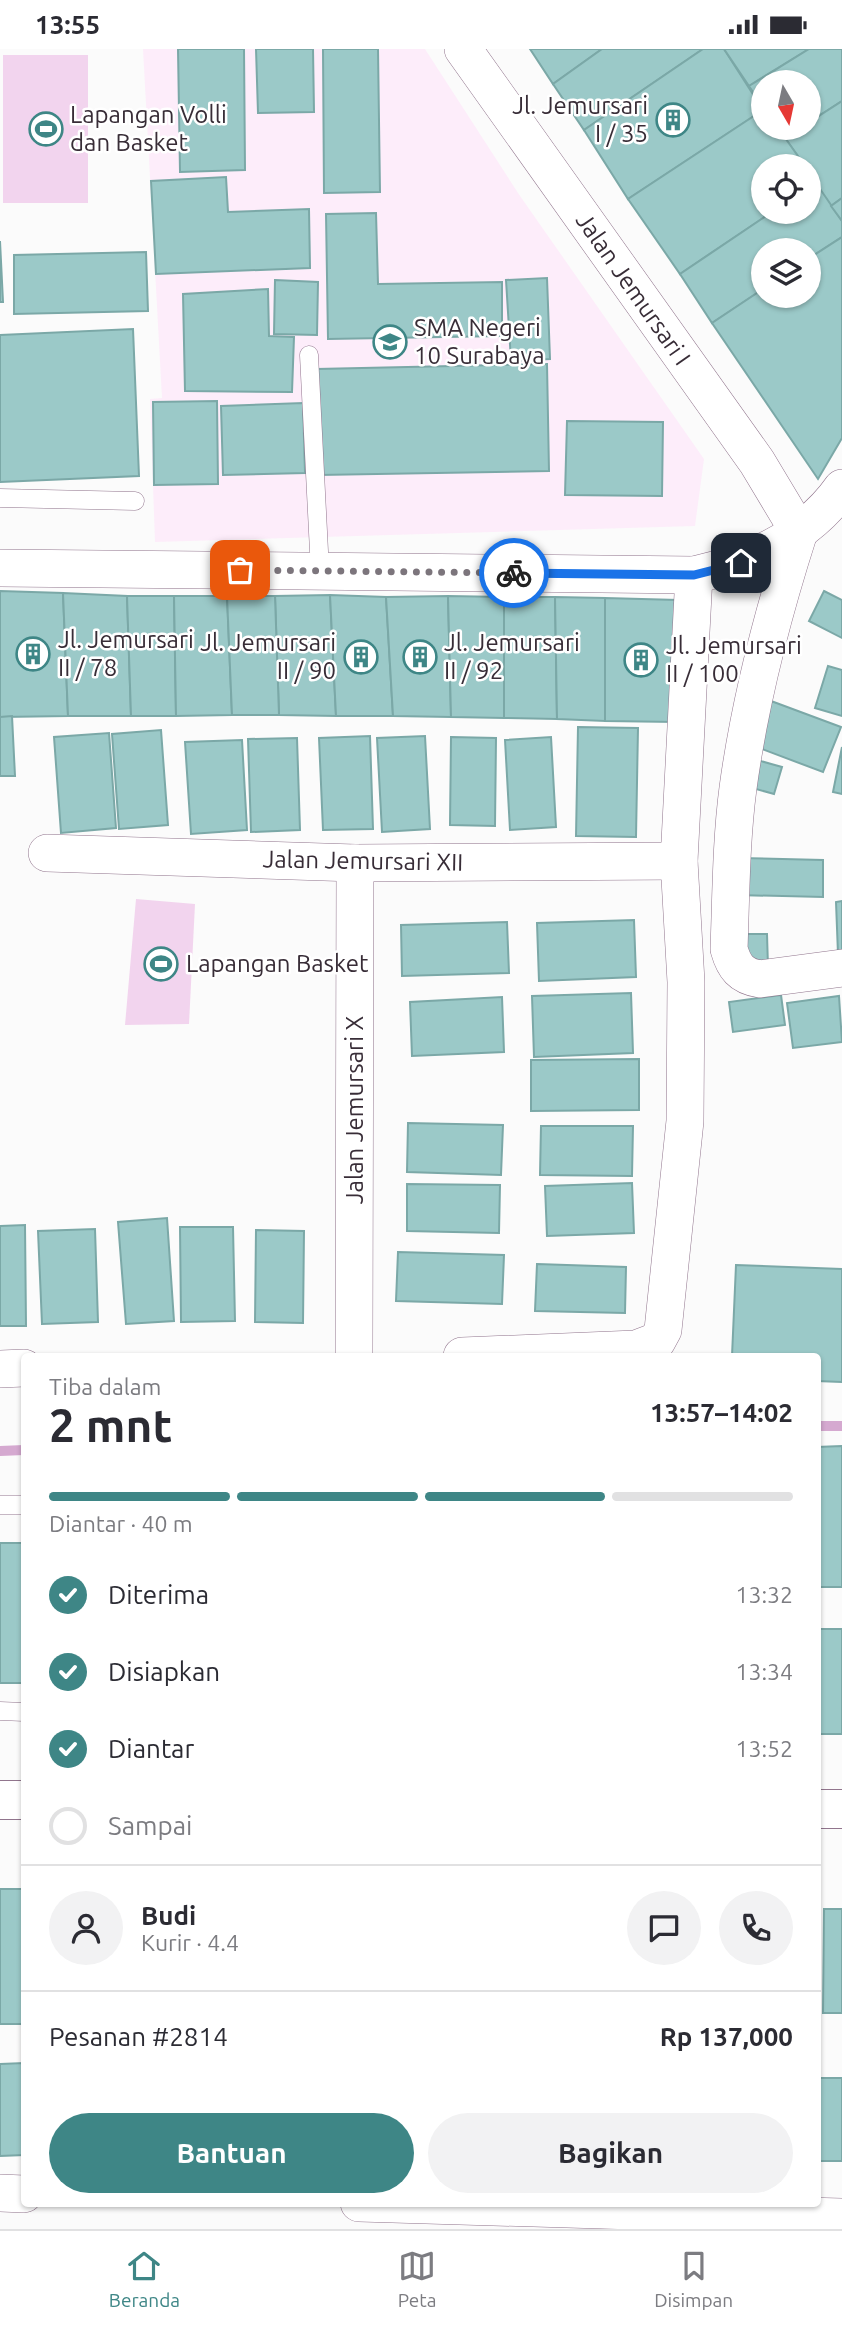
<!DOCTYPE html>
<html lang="id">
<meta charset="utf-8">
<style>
body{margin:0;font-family:Ubuntu,sans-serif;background:#f2f2f3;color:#2b2b33;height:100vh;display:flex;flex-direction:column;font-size:26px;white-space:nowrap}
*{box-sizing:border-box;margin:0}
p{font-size:23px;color:#7c7c81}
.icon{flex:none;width:38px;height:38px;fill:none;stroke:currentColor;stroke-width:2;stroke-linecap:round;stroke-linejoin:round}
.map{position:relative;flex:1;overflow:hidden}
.side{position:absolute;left:21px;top:1304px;width:800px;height:854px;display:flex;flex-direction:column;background:#fff;border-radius:7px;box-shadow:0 2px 5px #0004}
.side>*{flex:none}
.needle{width:46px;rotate:171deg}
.buttons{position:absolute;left:751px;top:21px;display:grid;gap:14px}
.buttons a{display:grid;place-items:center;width:70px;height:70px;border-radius:50%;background:#fff;box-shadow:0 2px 5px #0004;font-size:35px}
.pin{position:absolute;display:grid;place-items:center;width:60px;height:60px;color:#fff;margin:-30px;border-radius:14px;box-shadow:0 4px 10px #0006}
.courier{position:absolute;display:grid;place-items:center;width:70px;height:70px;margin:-35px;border:5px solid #1a73e8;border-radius:50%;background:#fff;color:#222;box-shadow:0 2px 9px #0007}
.overview em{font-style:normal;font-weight:600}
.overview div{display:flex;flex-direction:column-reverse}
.overview{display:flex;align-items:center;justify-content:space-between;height:119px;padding:0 28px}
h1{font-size:46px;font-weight:600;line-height:52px}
.bar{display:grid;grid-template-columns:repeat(4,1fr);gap:10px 7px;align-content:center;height:84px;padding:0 28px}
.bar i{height:9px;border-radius:5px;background:#e1e1e2}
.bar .on{background:#3e8686}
.bar p{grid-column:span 4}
.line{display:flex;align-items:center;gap:18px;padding:0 28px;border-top:2px solid #e1e1e2}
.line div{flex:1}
.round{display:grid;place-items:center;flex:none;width:74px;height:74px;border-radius:37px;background:#f2f2f3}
ol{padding:0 28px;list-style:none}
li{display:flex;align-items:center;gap:21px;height:77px}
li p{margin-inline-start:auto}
li .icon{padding:7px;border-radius:50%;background:#3e8686;color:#fff;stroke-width:4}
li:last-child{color:#7c7c81}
li i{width:38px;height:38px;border:4px solid #e1e1e2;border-radius:50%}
.button{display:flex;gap:14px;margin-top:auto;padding:14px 28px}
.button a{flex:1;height:80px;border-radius:42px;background:#3e8686;color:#fff;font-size:28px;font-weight:600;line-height:80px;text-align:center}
.button a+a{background:#f2f2f3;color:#2b2b33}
.status{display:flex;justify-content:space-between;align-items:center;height:49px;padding:0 35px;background:#fff;direction:ltr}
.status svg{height:19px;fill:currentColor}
.tabs{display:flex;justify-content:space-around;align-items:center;height:98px;border-top:2px solid #e1e1e2;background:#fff;font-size:19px;color:#7c7c81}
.tabs a{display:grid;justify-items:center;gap:4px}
.tabs .on{color:#3e8686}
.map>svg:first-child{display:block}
.built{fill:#fdedfa}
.green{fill:#f2d4ee}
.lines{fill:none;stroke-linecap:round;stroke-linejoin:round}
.stream{stroke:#d5a9d0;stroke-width:10}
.building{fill:#9bc9c8;stroke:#7ba8a7;stroke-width:2}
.service-casing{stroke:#91758d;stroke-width:19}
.minor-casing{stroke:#91758d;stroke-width:38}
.primary-casing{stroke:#91758d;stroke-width:40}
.service{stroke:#fff;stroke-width:18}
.minor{stroke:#fff;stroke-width:37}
.primary{stroke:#fff;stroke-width:38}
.done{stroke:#7c757c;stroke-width:7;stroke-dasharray:0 12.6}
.route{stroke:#1a73e8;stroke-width:9}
.labels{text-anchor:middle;stroke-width:5;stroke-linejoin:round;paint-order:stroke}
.poi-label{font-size:24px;fill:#382d37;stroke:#fff;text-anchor:start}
.street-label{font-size:24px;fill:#382d37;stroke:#fff}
</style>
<div class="status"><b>13:55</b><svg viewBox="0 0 49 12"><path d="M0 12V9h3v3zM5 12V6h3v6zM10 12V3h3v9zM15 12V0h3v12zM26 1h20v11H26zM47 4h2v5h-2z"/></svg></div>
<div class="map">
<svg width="842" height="2180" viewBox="0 0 842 2180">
<rect width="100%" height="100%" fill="#fbfbfb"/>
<path class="built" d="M 143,0 L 425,0 L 518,144 L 704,410 L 695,477 L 155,493 L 150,350 L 162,349 Z"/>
<g class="green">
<rect x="3" y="6" width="85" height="148"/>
<path d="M 136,850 L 195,855 L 189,975 L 125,976 Z"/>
</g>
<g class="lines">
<g class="stream">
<path d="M 817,1377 L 842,1377"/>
<path d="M 0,1402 L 24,1401"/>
</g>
</g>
<g class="building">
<path d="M 178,0 L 244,0 L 245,121 L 180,123 Z"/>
<path d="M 256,0 L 313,0 L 314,63 L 258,64 Z"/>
<path d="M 323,0 L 378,0 L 380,143 L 324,144 Z"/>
<path d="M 530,0 L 602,0 L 553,35 Z"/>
<path d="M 602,0 L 703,0 L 584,81 L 553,35 Z"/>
<path d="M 703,0 L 724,0 L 763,61 L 628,150 L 584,81 Z"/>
<path d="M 724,0 L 809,0 L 749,37 Z"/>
<path d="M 809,0 L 842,0 L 842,52 L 808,74 L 808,33 L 763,33 L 763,58 L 749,37 Z"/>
<path d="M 842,52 L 842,149 L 831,157 L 808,123 L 808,117 L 805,117 L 785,89 L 801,79 L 808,79 L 808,74 Z"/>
<path d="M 763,61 L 763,79 L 778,79 L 805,117 L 763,117 L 763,163 L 772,163 L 680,225 L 628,150 Z"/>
<path d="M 778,79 L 801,79 L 785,89 Z"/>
<path d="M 808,123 L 816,134 L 808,138 Z"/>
<path d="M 226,128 L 228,163 L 309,160 L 310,219 L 156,225 L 151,132 Z"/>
<path d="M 816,134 L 842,172 L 842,188 L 808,210 L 808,201 L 763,201 L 763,240 L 712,274 L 680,225 L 772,163 L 808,163 L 808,138 Z"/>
<path d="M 842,149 L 842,172 L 831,157 Z"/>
<path d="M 376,164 L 378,235 L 502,233 L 502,287 L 328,290 L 326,165 Z"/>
<path d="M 842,188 L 842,389 L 818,430 L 712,274 L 763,240 L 763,247 L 808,247 L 808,210 Z"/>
<path d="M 0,192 L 3,253 L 0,253 Z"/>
<path d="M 146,203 L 148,262 L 14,265 L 14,206 Z"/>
<path d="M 547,229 L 550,310 L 511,312 L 506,231 Z"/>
<path d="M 275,231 L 318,233 L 317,286 L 274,285 Z"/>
<path d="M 268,240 L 269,287 L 294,288 L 292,343 L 185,342 L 183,245 Z"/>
<path d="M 133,280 L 139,427 L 0,433 L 0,286 Z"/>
<path d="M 547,315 L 549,422 L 319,426 L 317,320 Z"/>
<path d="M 217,352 L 218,435 L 154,436 L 153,353 Z"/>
<path d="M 303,354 L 305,424 L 223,426 L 221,357 Z"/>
<path d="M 567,372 L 663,373 L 662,447 L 565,446 Z"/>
<path d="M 0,542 L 63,544 L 68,667 L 0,668 Z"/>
<path d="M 824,542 L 842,551 L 842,589 L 809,572 Z"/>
<path d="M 63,544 L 127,547 L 131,667 L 68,667 Z"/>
<path d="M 330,546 L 336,667 L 279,666 L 275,547 Z"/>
<path d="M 330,546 L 386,548 L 393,667 L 336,667 Z"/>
<path d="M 127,547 L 174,547 L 176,667 L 131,667 Z"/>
<path d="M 174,547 L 227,547 L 232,666 L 176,667 Z"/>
<path d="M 227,547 L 275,547 L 279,666 L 232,666 Z"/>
<path d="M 448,547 L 451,668 L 393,667 L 386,548 Z"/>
<path d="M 448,547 L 504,548 L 504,669 L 451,668 Z"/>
<path d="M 504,548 L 555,548 L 557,670 L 504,669 Z"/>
<path d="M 555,548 L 605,549 L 605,672 L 557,670 Z"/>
<path d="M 605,549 L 678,551 L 676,673 L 605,672 Z"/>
<path d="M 828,617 L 842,621 L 842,667 L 815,659 Z"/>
<path d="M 763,649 L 841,678 L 823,723 L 746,694 Z"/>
<path d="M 12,667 L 15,727 L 0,727 L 0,668 Z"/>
<path d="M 578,678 L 638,679 L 636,788 L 576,787 Z"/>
<path d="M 161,681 L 168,776 L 119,780 L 112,685 Z"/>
<path d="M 109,684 L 116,779 L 61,784 L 54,688 Z"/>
<path d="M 370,687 L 373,780 L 323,781 L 319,689 Z"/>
<path d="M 425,687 L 430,780 L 382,783 L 377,689 Z"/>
<path d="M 451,688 L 496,689 L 495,777 L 450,776 Z"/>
<path d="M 551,688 L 556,778 L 510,781 L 505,691 Z"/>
<path d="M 297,689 L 300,781 L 251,783 L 248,690 Z"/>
<path d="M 242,691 L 247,781 L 191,785 L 185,693 Z"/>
<path d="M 842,698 L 842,745 L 833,743 Z"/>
<path d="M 750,709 L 782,718 L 774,745 L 742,736 Z"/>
<path d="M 738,809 L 823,811 L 823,848 L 737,846 Z"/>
<path d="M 842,852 L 842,905 L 838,905 L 836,853 Z"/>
<path d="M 634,871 L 636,928 L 539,932 L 537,874 Z"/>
<path d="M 507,873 L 509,924 L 402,927 L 401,876 Z"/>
<path d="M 738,885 L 767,885 L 768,918 L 739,919 Z"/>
<path d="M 631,944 L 633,1004 L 534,1008 L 532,947 Z"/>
<path d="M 781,946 L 785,976 L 733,983 L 729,953 Z"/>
<path d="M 839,947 L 842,993 L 793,999 L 787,954 Z"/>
<path d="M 502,948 L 504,1003 L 412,1007 L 410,953 Z"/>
<path d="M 639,1010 L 639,1061 L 531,1062 L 531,1011 Z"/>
<path d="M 408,1074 L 503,1076 L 501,1126 L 407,1123 Z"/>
<path d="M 541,1077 L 633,1077 L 632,1127 L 540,1126 Z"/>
<path d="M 632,1134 L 634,1184 L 547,1187 L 545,1137 Z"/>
<path d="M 407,1135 L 500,1136 L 499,1184 L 407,1182 Z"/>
<path d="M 167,1169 L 174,1272 L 126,1275 L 118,1173 Z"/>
<path d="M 25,1176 L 26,1277 L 0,1277 L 0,1177 Z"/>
<path d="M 180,1178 L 233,1178 L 235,1272 L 181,1273 Z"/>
<path d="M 95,1180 L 98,1273 L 42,1275 L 38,1182 Z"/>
<path d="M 256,1181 L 304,1182 L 303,1274 L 255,1273 Z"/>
<path d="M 398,1203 L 504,1206 L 502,1255 L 396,1252 Z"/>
<path d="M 537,1215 L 626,1218 L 625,1264 L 535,1262 Z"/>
<path d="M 736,1216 L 842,1220 L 842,1333 L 817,1332 L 817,1307 L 732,1307 Z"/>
<path d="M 842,1397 L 842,1538 L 817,1538 L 817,1398 Z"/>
<rect x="0" y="1494" width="24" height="140"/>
<rect x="817" y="1580" width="25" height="105"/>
<rect x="0" y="1840" width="24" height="135"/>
<path d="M 824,1860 L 842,1860 L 842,1964 L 823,1964 Z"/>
<path d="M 24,2014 L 24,2106 L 0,2107 L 0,2015 Z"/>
<rect x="817" y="2029" width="25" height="83"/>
</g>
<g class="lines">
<defs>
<g id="service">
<path d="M 309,306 L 320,522"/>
<path d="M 0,449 L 135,452"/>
<path d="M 0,1456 L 24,1456"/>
<path d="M 0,1662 L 24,1663"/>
</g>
<g id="minor">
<path d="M 463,0 L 757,413 L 799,483 C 772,567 750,651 738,739 C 731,792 731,846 729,900 C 734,918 741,927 760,930 L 842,919"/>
<path d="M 0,519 L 694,526 C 751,513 807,489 842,439"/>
<path d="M 47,804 L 355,814 L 679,812"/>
<path d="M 354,1307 L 355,814"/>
<path d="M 462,1307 L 636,1300 L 657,1292 L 663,1281 L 685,1072 L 686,933 L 679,812 L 694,526"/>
<path d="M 0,1320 L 24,1319"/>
<path d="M 0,2144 L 24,2145"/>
<path d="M 359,2154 L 842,2168"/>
</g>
<g id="primary">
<path d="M 0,1751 L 24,1751"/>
<path d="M 817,1760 L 842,1760"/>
</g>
</defs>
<use href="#service" class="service-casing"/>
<use href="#minor" class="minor-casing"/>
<use href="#primary" class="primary-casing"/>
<use href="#service" class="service"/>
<use href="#minor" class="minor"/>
<use href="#primary" class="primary"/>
</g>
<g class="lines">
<path class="done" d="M 240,521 L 514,524"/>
<path class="route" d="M 514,524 L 694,526 L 741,514"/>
</g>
<defs>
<symbol id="building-ring" viewBox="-11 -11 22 22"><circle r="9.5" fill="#fff" stroke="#3e8686" stroke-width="1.5"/><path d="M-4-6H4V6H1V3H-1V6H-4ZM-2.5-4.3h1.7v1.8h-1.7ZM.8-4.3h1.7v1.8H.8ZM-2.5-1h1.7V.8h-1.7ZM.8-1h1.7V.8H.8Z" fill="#3e8686"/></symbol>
<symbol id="stadium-ring" viewBox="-11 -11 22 22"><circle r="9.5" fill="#fff" stroke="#3e8686" stroke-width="1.5"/><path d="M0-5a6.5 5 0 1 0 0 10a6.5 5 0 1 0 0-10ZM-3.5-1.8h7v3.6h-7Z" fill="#3e8686"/></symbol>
<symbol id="school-ring" viewBox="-11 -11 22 22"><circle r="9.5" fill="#fff" stroke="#3e8686" stroke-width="1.5"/><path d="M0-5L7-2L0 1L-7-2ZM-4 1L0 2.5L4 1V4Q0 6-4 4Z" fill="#3e8686"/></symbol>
</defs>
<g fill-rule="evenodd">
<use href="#building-ring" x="654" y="52" width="38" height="38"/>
<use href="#stadium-ring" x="27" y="61" width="38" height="38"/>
<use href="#school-ring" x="371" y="274" width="38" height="38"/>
<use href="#building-ring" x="14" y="586" width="38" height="38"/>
<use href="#building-ring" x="342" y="589" width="38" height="38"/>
<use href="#building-ring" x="401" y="589" width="38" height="38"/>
<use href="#building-ring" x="622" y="592" width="38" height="38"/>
<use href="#stadium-ring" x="142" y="896" width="38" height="38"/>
</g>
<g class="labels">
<g class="poi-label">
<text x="648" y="65" text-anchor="end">Jl. Jemursari<tspan x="648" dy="28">I / 35</tspan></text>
<text x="70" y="74">Lapangan Volli<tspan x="70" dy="28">dan Basket</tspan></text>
<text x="414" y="287">SMA Negeri<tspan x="414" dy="28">10 Surabaya</tspan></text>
<text x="58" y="599">Jl. Jemursari<tspan x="58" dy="28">II / 78</tspan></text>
<text x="336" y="602" text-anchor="end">Jl. Jemursari<tspan x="336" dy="28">II / 90</tspan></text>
<text x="444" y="602">Jl. Jemursari<tspan x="444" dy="28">II / 92</tspan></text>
<text x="666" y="605">Jl. Jemursari<tspan x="666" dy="28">II / 100</tspan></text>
<text x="186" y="923">Lapangan Basket</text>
</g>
<g class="street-label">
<text transform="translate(633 240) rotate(55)" y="8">Jalan Jemursari I</text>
<text transform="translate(363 812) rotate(1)" y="8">Jalan Jemursari XII</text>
<text transform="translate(355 1061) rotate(-90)" y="8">Jalan Jemursari X</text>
</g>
</g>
</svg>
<div class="buttons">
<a><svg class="needle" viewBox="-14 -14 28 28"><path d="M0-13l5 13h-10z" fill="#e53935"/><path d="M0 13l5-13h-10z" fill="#7c7c81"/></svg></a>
<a><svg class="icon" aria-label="locate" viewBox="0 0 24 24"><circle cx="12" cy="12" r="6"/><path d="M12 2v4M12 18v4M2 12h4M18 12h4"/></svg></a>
<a><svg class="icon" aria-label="layers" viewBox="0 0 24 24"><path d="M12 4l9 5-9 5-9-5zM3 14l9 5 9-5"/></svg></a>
</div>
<div class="pin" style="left:240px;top:521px;background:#ea580c"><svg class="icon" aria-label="bag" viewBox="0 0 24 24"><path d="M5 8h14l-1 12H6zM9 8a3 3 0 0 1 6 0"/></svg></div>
<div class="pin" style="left:741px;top:514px;background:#1f2937"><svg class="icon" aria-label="home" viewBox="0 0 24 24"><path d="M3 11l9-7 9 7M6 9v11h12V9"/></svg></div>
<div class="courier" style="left:514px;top:524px"><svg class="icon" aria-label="bike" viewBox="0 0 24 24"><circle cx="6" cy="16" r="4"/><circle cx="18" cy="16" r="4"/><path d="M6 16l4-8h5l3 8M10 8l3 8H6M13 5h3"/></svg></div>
<section class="side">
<div class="overview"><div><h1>2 mnt</h1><p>Tiba dalam</p></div><em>13:57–14:02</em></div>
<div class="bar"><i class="on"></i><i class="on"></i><i class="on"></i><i></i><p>Diantar · 40 m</p></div>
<ol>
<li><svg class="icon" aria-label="check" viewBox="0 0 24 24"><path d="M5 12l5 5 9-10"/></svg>Diterima<p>13:32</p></li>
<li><svg class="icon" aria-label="check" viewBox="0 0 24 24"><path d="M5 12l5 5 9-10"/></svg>Disiapkan<p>13:34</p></li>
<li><svg class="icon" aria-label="check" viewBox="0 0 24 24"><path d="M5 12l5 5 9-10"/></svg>Diantar<p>13:52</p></li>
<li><i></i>Sampai</li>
</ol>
<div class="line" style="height:126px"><a class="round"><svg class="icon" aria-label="person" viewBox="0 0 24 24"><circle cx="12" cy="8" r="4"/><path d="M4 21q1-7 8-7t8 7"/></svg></a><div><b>Budi</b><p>Kurir · 4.4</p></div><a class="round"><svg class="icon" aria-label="chat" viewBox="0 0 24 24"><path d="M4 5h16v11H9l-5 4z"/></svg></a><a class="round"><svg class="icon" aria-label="phone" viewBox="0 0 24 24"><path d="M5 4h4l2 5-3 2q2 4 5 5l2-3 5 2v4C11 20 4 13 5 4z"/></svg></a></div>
<div class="line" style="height:91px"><div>Pesanan #2814</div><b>Rp 137,000</b></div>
<div class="button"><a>Bantuan</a><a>Bagikan</a></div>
</section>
</div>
<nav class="tabs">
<a class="on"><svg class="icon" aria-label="home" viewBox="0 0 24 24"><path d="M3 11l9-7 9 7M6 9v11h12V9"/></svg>Beranda</a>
<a><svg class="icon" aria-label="map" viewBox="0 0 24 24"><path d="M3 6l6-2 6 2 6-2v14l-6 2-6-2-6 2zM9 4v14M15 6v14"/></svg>Peta</a>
<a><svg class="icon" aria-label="saved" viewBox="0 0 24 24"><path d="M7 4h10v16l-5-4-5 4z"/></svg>Disimpan</a>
</nav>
